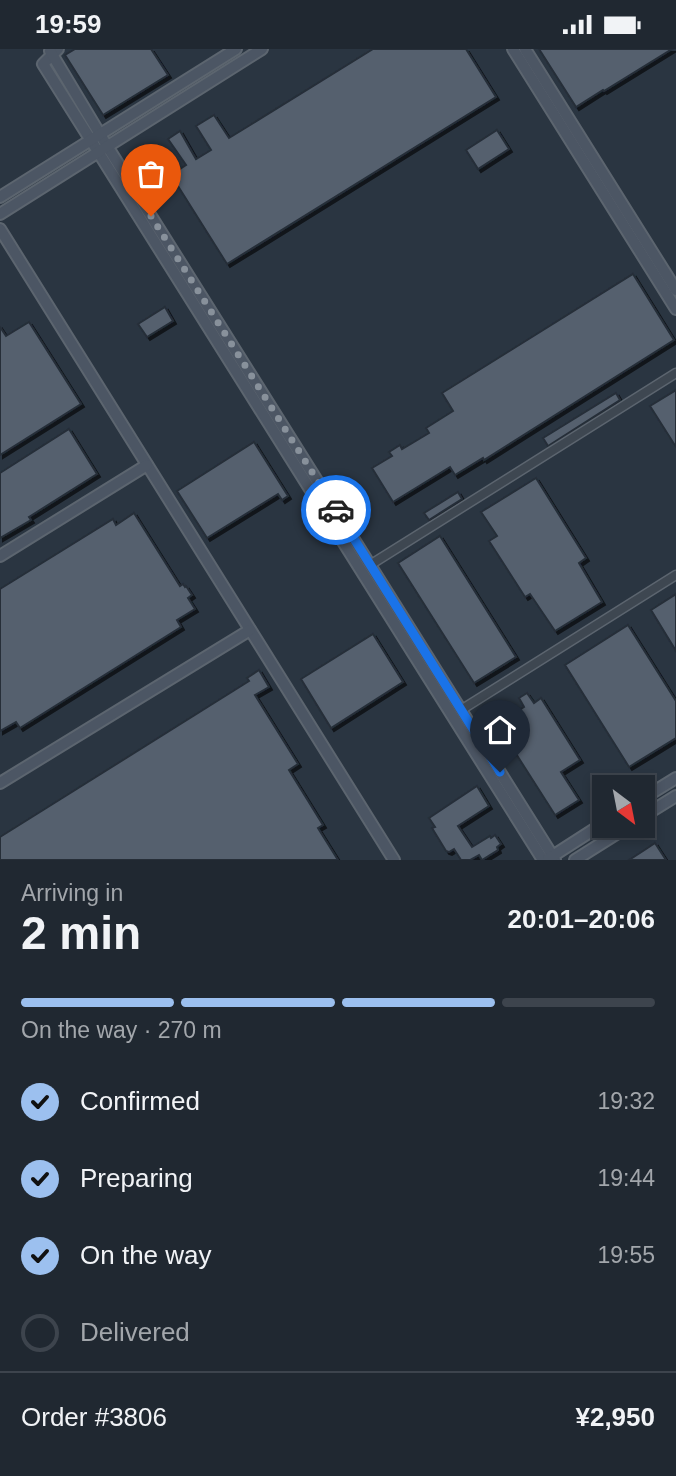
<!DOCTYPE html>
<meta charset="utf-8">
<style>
body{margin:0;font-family:Helvetica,sans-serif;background:#2d343d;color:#f1f3f6;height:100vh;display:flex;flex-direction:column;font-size:26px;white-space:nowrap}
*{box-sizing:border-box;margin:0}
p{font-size:23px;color:#a2a6ab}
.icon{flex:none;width:38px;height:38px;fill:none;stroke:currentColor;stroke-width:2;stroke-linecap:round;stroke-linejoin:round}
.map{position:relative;height:811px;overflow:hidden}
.details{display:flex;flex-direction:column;background:#202831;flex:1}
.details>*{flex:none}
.needle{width:46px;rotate:148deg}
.buttons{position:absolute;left:592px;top:726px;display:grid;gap:14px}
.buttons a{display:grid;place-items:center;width:63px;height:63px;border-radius:0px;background:#202831;box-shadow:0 4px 10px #0003,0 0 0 2px #3d444d;font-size:35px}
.pin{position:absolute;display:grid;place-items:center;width:60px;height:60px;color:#fff;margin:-72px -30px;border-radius:50% 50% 50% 0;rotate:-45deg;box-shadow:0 0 7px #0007}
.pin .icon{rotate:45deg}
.courier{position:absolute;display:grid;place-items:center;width:70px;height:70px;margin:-35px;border:5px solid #1a73e8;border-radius:50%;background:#fff;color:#222;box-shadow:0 2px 9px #0007}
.summary em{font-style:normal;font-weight:700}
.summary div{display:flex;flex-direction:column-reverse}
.summary{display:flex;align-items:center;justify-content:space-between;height:119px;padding:0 21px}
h1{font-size:46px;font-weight:700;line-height:52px}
.bar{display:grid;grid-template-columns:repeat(4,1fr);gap:10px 7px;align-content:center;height:84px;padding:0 21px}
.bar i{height:9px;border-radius:5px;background:#3d444d}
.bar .selected{background:#9cc0ef}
.bar p{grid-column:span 4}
.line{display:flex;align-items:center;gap:18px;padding:0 21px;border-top:2px solid #3d444d}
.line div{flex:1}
ol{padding:0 21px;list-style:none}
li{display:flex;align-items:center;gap:21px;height:77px}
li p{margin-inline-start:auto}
li .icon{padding:7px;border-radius:50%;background:#9cc0ef;color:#111;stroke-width:4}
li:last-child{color:#a2a6ab}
li i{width:38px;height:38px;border:4px solid #3d444d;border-radius:50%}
.status{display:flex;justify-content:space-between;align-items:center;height:49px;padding:0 35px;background:#202831;direction:ltr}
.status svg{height:19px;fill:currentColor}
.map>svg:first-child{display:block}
.building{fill:#55606e;stroke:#252e39;stroke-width:2;filter:url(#shadow)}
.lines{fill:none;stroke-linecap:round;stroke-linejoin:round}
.street-casing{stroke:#5c656f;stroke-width:11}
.secondary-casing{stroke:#5c656f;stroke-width:14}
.street{stroke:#3e4751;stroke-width:8}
.secondary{stroke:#4c5664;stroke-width:10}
.done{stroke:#88919b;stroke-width:7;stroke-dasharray:0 12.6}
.route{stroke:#1a73e8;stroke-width:9}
</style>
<div class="status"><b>19:59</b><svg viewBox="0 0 49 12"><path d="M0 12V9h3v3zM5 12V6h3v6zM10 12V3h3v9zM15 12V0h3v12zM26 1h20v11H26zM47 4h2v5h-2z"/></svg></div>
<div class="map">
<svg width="676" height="811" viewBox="0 0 676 811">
<defs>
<filter id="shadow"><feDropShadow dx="3" dy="3" stdDeviation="0" flood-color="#0009"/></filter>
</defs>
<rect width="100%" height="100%" fill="#2a3541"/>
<g class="building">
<path d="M 75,0 L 151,0 L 168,26 L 103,66 L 65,6 Z"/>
<path d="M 373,0 L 466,0 L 496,48 L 227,215 L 171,126 L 186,116 L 168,90 L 180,82 L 196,110 L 211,101 L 196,77 L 214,66 L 229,89 Z"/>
<path d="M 539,0 L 672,0 L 604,42 L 603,41 L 576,58 Z"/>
<path d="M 497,81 L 509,100 L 478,120 L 466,101 Z"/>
<path d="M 633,225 L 674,291 L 484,411 L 483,409 L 455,426 L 450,418 L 393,453 L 372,419 L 392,407 L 389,403 L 400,396 L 402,400 L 429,384 L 426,379 L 453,362 L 442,344 Z"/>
<path d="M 165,258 L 173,272 L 147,288 L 138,275 Z"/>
<path d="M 29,273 L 81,355 L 0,406 L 0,278 L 6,287 Z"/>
<path d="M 676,341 L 676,398 L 650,357 Z"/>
<path d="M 616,344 L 620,351 L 548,397 L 543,389 Z"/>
<path d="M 69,380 L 97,425 L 29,468 L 31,471 L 0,489 L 0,424 Z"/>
<path d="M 254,393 L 288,447 L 282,451 L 278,445 L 207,489 L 177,442 Z"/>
<path d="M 536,429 L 586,509 L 579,514 L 602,553 L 555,582 L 530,545 L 525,548 L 489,492 L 497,487 L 481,463 Z"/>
<path d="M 458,443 L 462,450 L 429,471 L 424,464 Z"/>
<path d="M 134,464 L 180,537 L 183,535 L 185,538 L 186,537 L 192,546 L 188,549 L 195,560 L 177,571 L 181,578 L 20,679 L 16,673 L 0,682 L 0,540 L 113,470 L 116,476 Z"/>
<path d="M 440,487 L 516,608 L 474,634 L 398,514 Z"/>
<path d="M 676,545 L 676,602 L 651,561 Z"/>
<path d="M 628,576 L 676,652 L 676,689 L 629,718 L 565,616 Z"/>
<path d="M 373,585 L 403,633 L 331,679 L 301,630 Z"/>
<path d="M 259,621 L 269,638 L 255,646 L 298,715 L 289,721 L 323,776 L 318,779 L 338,811 L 0,811 L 0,788 L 249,632 L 247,629 Z"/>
<path d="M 527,644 L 534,654 L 541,649 L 580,711 L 561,723 L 579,751 L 555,766 L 497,675 L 524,658 L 519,649 Z"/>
<path d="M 477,737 L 489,757 L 458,777 L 472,798 L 490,787 L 491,789 L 495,786 L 501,795 L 497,798 L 498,801 L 482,811 L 479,806 L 470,811 L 461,811 L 454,800 L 449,803 L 446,802 L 432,779 L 435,778 L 429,769 Z"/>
<path d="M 655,794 L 666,811 L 629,811 L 646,800 Z"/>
</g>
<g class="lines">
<defs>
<g id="street">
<path d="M 370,516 L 676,324"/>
<path d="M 461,661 L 676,526"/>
</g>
<g id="secondary">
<path d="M 58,0 L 43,15 L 543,811"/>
<path d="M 513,0 L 676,260"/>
<path d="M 525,0 L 676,241"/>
<path d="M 50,2 L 107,97 L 555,811"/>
<path d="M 0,148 L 236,0"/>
<path d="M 0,165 L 262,0"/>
<path d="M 0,180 L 394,811"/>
<path d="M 0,507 L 147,416"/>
<path d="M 0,734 L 250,581"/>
<path d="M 642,750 L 676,729"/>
<path d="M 642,768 L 676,747"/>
<path d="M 548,810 L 604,774"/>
<path d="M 575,811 L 629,777"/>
</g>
</defs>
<use href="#street" class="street-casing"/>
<use href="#secondary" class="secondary-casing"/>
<use href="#street" class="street"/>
<use href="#secondary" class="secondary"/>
</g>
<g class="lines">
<path class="done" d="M 151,167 L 336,461"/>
<path class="route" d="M 336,461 L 500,723"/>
</g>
</svg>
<div class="buttons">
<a><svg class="needle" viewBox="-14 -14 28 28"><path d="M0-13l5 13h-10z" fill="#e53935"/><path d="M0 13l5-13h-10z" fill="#a2a6ab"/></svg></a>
</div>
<div class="pin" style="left:151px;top:167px;background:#ea580c"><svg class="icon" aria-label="bag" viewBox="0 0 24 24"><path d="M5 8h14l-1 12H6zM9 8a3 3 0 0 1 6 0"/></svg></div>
<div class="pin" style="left:500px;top:723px;background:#1f2937"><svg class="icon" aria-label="home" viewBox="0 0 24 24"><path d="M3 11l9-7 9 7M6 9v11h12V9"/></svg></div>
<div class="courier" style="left:336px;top:461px"><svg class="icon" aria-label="car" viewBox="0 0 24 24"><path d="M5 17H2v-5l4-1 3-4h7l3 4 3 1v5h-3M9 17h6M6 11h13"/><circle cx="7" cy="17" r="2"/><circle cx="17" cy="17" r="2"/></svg></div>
</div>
<section class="details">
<div class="summary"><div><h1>2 min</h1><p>Arriving in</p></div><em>20:01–20:06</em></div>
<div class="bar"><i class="selected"></i><i class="selected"></i><i class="selected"></i><i></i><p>On the way · 270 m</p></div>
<ol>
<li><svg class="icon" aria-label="check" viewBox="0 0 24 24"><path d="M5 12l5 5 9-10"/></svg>Confirmed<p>19:32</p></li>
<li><svg class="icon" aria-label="check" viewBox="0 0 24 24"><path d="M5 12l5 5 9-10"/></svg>Preparing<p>19:44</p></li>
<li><svg class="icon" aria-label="check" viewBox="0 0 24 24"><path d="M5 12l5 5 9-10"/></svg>On the way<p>19:55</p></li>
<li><i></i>Delivered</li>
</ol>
<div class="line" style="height:91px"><div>Order #3806</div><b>¥2,950</b></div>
</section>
